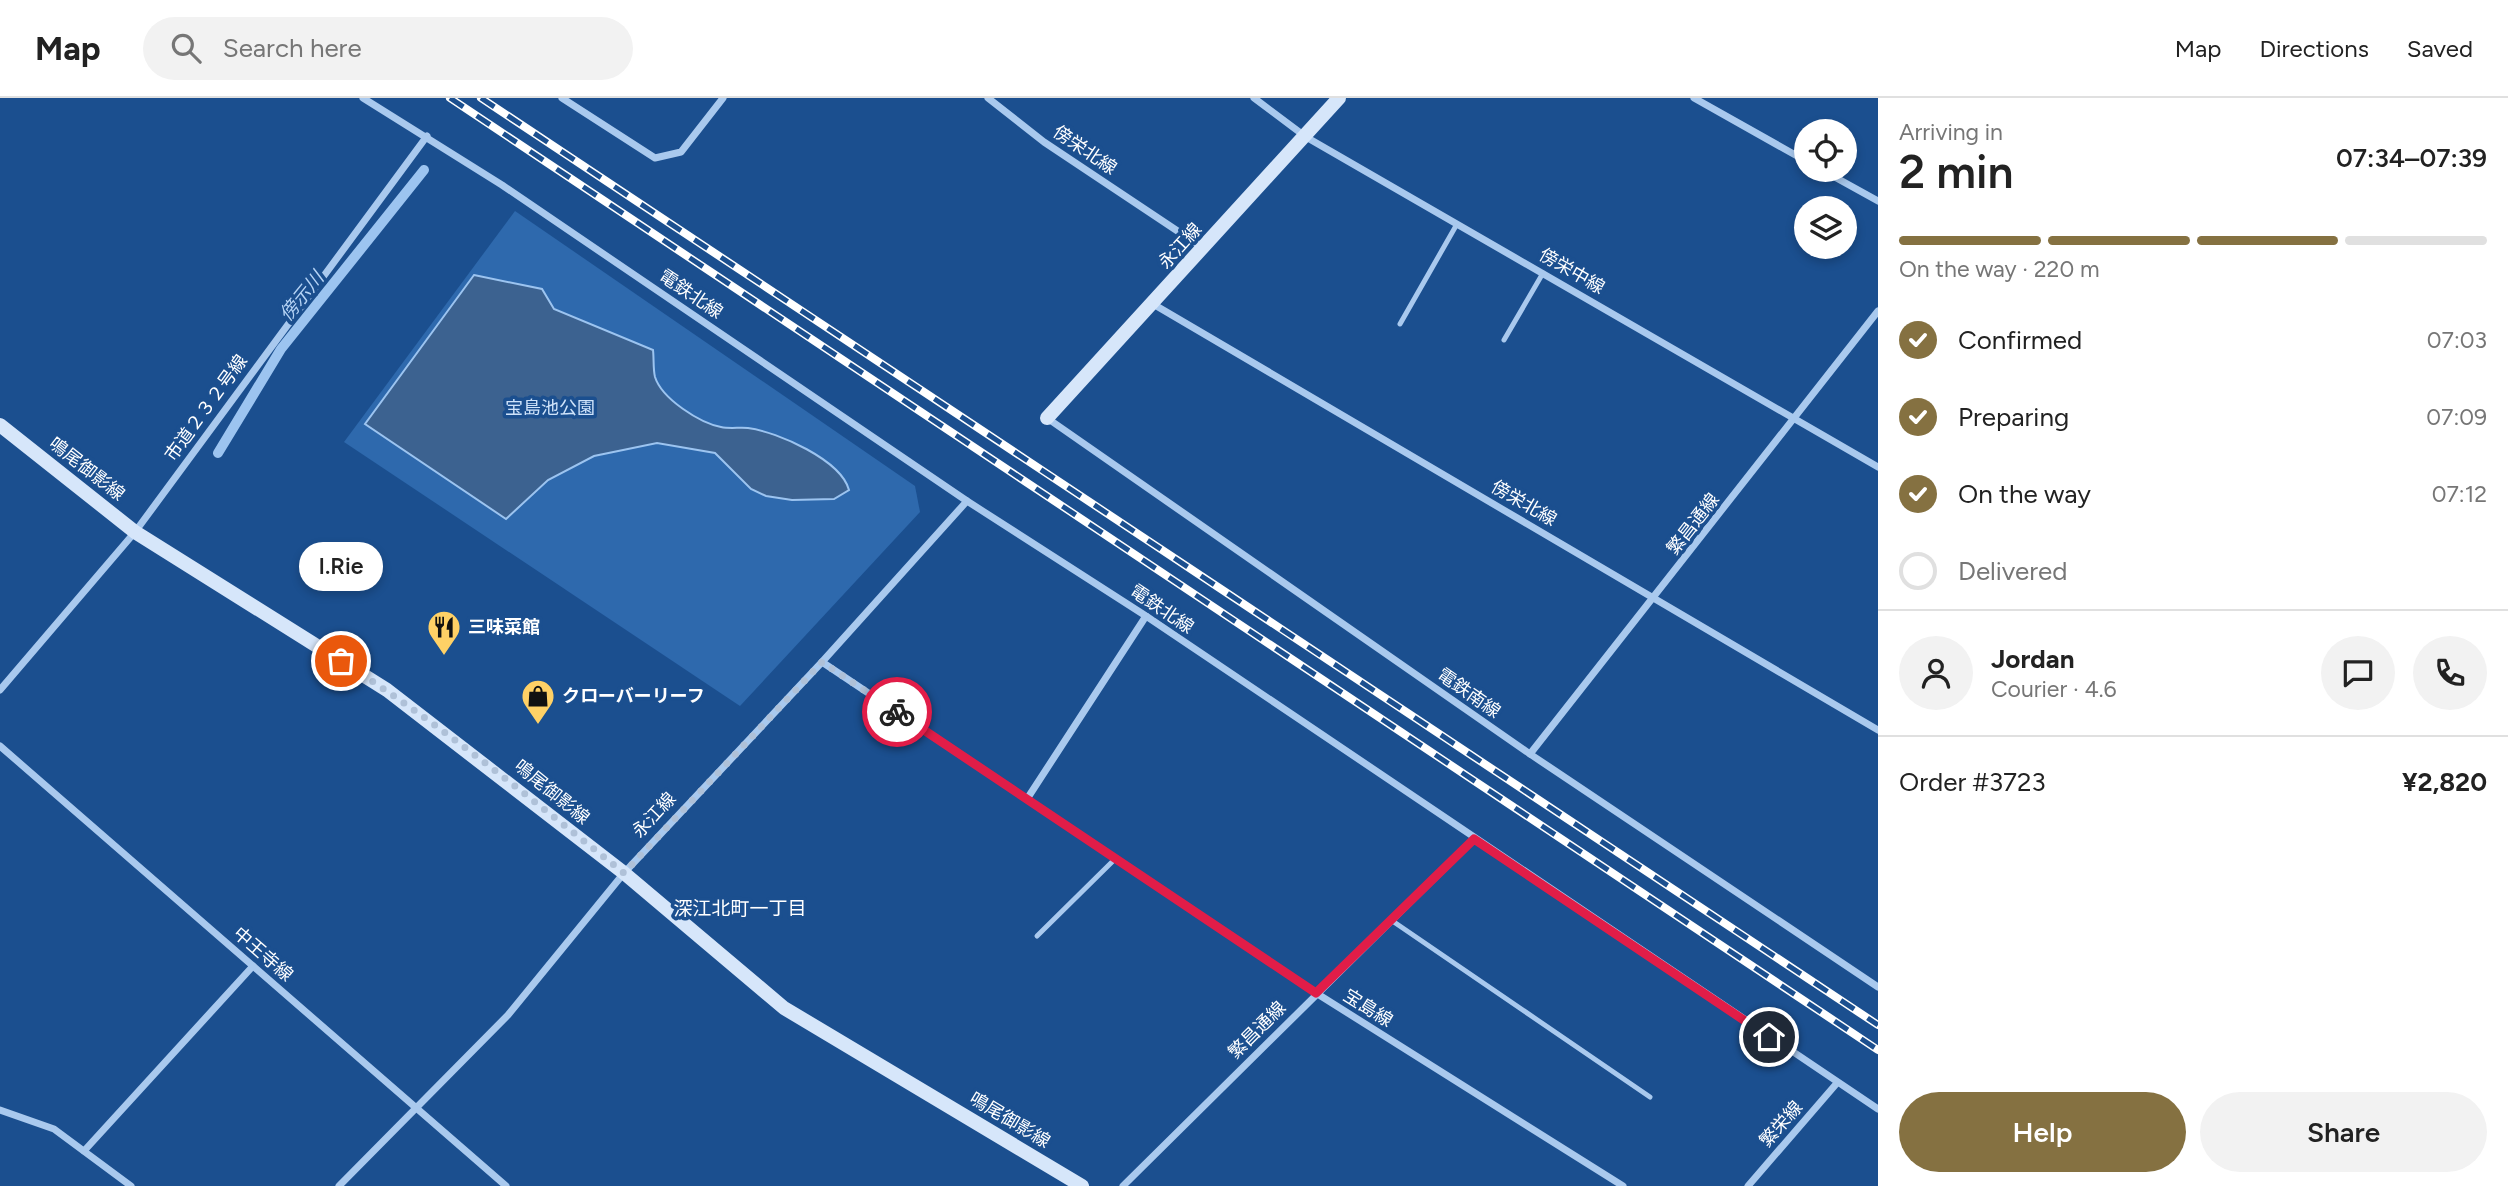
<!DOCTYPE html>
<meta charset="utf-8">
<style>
body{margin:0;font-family:Figtree,"Noto Sans JP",sans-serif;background:#f2f2f2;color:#222;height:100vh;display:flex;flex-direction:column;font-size:26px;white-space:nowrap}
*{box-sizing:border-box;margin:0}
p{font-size:23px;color:#767676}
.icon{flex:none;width:38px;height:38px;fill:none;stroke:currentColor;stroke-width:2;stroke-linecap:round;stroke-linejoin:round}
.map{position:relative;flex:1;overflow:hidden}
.side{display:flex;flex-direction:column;background:#fff;width:630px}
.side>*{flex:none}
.controls{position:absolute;left:1794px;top:21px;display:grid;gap:14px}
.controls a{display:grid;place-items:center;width:63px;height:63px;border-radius:50%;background:#fff;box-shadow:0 4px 10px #0003;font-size:35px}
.pin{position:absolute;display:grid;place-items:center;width:60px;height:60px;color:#fff;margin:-30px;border:4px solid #fff;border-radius:50%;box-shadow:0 2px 7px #0007}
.courier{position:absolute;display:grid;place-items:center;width:70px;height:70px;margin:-35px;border:5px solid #e11d48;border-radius:50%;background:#fff;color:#222;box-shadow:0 2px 9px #0007}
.bubble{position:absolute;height:49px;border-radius:24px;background:#fff;box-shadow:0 4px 10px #0003;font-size:23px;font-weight:600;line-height:49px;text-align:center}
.summary em{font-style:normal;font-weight:600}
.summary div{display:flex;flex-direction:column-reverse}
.summary{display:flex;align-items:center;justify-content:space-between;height:119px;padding:0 21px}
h1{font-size:46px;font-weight:600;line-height:52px}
.bar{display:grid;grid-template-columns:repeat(4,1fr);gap:10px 7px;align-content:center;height:84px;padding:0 21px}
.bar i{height:9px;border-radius:5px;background:#e0e0e0}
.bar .on{background:#857141}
.bar p{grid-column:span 4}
.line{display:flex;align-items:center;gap:18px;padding:0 21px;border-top:2px solid #e0e0e0}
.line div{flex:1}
.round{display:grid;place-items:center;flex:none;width:74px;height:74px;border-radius:37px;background:#f2f2f2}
ol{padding:0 21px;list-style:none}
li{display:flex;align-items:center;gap:21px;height:77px}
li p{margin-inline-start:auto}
li .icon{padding:7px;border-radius:50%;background:#857141;color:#fff;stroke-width:4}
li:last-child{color:#767676}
li i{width:38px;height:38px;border:4px solid #e0e0e0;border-radius:50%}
.primary-button{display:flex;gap:14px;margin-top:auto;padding:14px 21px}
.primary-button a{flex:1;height:80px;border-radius:42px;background:#857141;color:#fff;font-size:28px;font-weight:600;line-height:80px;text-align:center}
.primary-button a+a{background:#f2f2f2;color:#222}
header{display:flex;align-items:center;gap:42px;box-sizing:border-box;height:98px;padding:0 35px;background:#fff;border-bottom:2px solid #e0e0e0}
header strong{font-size:33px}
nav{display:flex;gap:38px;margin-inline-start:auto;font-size:24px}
.search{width:490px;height:63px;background:#f2f2f2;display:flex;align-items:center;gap:18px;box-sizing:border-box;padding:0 24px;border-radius:38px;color:#767676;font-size:26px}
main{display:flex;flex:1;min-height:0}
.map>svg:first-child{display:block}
.green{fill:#2e69ad}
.water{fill:#3c6290;stroke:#9cc4f0;stroke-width:2}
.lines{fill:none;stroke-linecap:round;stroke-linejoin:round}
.stream{stroke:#9cc4f0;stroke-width:10}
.lane{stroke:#a9c9ee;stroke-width:5}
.street{stroke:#a9c9ee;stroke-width:7}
.secondary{stroke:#d6e6fa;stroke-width:14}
.rail-casing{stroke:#fff;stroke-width:8}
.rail{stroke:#1b4f8f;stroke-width:5;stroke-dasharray:16;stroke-linecap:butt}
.done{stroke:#afc1d8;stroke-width:7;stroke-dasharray:0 12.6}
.route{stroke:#e11d48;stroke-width:9}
.labels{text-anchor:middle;stroke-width:7;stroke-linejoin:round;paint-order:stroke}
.street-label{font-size:18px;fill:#fff;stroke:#1b4f8f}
.park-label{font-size:18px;fill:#cfe3fa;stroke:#1b4f8f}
.poi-label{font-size:18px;font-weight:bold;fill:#fff;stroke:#1b4f8f;text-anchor:start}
.water-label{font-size:19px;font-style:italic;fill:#b5d3f5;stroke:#1b4f8f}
.neighbourhood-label{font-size:19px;fill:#fff;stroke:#1b4f8f}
</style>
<header>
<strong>Map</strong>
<div class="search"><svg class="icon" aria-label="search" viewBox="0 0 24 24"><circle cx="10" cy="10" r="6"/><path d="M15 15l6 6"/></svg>Search here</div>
<nav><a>Map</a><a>Directions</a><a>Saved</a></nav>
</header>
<main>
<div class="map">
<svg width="1878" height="1088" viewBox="0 0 1878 1088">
<rect width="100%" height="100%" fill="#1b4f8f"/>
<path class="green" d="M 515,113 L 915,388 L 920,414 L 740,608 L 344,344 Z"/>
<path class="water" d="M 474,177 L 542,191 L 554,211 L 653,252 C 654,260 653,271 655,279 C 662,301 700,325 721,329 C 730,331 740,329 748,330 C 778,334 841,362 849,392 L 834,401 L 792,402 L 766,398 L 751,391 L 715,355 L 657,345 L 594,358 L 548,382 L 506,421 L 365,326 Z"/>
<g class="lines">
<path class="stream" d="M 218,355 L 281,251 L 424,72"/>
<g class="lane">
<path d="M 1400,226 L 1457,126"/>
<path d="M 1504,242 L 1543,175"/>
<path d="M 1391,822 L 1650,999"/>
<path d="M 1037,838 L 1115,761"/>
</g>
<g class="street">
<path d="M 363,0 L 502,87 L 967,403 L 1146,518 L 1878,1011"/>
<path d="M 562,0 L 655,60 L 681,54 L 723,0"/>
<path d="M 988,0 L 1044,44 L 1203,150"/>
<path d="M 1254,0 L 1306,39 L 1878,369"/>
<path d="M 1694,0 L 1806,63"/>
<path d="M 1822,72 L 1878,103"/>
<path d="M 1153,206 L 1878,632"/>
<path d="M 1047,320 L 1530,656 L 1878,889"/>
<path d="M 822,564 L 1316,895 L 1623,1088"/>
<path d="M 0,592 L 135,434 L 427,38"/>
<path d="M 0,648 L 506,1088"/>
<path d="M 1530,656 L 1878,213"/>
<path d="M 1027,701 L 1146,518"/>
<path d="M 0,1012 L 54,1031 L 131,1088"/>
<path d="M 84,1053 L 253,868"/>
<path d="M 339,1088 L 508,917 L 624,775 L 822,564 L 967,403"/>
<path d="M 1123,1088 L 1474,741"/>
<path d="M 1748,1088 L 1837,985"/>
</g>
<g class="secondary">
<path d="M 1047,320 L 1339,0"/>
<path d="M 0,327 L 135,434 L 387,592 L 624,775 L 784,910 L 1082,1088"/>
</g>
<defs>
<g id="rail">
<path d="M 450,0 L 1878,952"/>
<path d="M 481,0 L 1878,927"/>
</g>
</defs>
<use href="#rail" class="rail-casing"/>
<use href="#rail" class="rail"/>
</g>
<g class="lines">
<path class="done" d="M 341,563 C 441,626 532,702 624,775 L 822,564 L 897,614"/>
<path class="route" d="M 897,614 L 1316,895 L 1474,741 L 1769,939"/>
</g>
<defs>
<symbol id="restaurant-pin" viewBox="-11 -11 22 30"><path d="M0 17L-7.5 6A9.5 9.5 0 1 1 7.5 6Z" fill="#ffd166" stroke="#1b4f8f"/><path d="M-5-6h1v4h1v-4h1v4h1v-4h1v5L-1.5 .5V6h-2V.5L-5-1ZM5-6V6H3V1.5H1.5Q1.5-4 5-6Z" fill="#111"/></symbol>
<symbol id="shop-pin" viewBox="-11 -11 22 30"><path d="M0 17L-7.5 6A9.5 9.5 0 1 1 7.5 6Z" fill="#ffd166" stroke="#1b4f8f"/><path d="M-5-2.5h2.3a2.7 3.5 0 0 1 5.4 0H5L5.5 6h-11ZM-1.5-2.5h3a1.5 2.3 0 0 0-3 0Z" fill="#111"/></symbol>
</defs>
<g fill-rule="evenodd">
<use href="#restaurant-pin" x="425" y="510" width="38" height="52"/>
<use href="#shop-pin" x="519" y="579" width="38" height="52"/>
</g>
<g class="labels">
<g class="street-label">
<text transform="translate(1085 52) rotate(34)" y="6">傍栄北線</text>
<text transform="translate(1180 148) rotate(-48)" y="6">永江線</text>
<text transform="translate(1572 173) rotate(30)" y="6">傍栄中線</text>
<text transform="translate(691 196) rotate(34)" y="6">電鉄北線</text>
<text transform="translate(206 310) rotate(-54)" y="6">市道２３２号線</text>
<text transform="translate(87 371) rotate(38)" y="6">鳴尾御影線</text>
<text transform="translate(1524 405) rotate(30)" y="6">傍栄北線</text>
<text transform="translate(1693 426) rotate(-52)" y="6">繁昌通線</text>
<text transform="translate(1162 511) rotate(34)" y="6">電鉄北線</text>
<text transform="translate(1469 595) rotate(35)" y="6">電鉄南線</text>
<text transform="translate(552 694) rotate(39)" y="6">鳴尾御影線</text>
<text transform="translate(654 717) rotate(-47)" y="6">永江線</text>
<text transform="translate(263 856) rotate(41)" y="6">中王寺線</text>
<text transform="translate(1368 910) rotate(32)" y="6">宝島線</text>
<text transform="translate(1257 932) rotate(-45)" y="6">繁昌通線</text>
<text transform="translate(1010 1022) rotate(31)" y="6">鳴尾御影線</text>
<text transform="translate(1781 1026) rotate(-49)" y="6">繁栄線</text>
</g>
<g class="park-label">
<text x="550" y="316">宝島池公園</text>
</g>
<g class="poi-label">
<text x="468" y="535">三味菜館</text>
<text x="562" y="604">クローバーリーフ</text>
</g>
<g class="water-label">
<text transform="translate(301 198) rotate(-51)" y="7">傍示川</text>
</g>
<g class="neighbourhood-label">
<text x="740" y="817">深江北町一丁目</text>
</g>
</g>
</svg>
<div class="controls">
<a><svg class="icon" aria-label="locate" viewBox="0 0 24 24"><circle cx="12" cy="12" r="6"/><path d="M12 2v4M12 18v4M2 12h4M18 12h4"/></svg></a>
<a><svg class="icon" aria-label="layers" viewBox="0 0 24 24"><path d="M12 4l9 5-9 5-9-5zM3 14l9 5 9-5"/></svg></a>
</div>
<div class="pin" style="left:341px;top:563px;background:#ea580c"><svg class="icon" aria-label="bag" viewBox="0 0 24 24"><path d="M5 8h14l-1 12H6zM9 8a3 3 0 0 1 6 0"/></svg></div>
<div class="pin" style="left:1769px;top:939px;background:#1f2937"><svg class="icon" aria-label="home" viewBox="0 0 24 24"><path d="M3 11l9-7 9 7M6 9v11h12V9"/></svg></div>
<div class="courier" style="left:897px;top:614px"><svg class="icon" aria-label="bike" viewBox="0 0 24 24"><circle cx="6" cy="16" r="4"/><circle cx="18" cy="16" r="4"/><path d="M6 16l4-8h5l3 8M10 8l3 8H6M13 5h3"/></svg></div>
<div class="bubble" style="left:299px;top:444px;width:84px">I.Rie</div>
</div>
<section class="side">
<div class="summary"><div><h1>2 min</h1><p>Arriving in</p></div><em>07:34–07:39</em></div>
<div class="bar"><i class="on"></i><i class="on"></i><i class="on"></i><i></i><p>On the way · 220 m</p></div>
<ol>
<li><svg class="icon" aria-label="check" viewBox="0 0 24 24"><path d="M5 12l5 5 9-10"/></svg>Confirmed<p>07:03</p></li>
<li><svg class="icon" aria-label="check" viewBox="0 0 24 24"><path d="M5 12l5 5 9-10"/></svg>Preparing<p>07:09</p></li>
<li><svg class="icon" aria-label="check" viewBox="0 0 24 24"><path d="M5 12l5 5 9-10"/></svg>On the way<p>07:12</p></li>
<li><i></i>Delivered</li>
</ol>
<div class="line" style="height:126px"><a class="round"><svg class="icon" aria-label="person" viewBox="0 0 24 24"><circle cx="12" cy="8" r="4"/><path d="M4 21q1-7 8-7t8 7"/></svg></a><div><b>Jordan</b><p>Courier · 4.6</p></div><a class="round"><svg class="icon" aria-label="chat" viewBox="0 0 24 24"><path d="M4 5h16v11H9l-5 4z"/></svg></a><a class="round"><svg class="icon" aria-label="phone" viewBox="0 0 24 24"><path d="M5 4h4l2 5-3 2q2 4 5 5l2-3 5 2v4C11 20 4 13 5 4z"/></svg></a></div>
<div class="line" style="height:91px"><div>Order #3723</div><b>¥2,820</b></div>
<div class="primary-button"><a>Help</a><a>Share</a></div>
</section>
</main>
